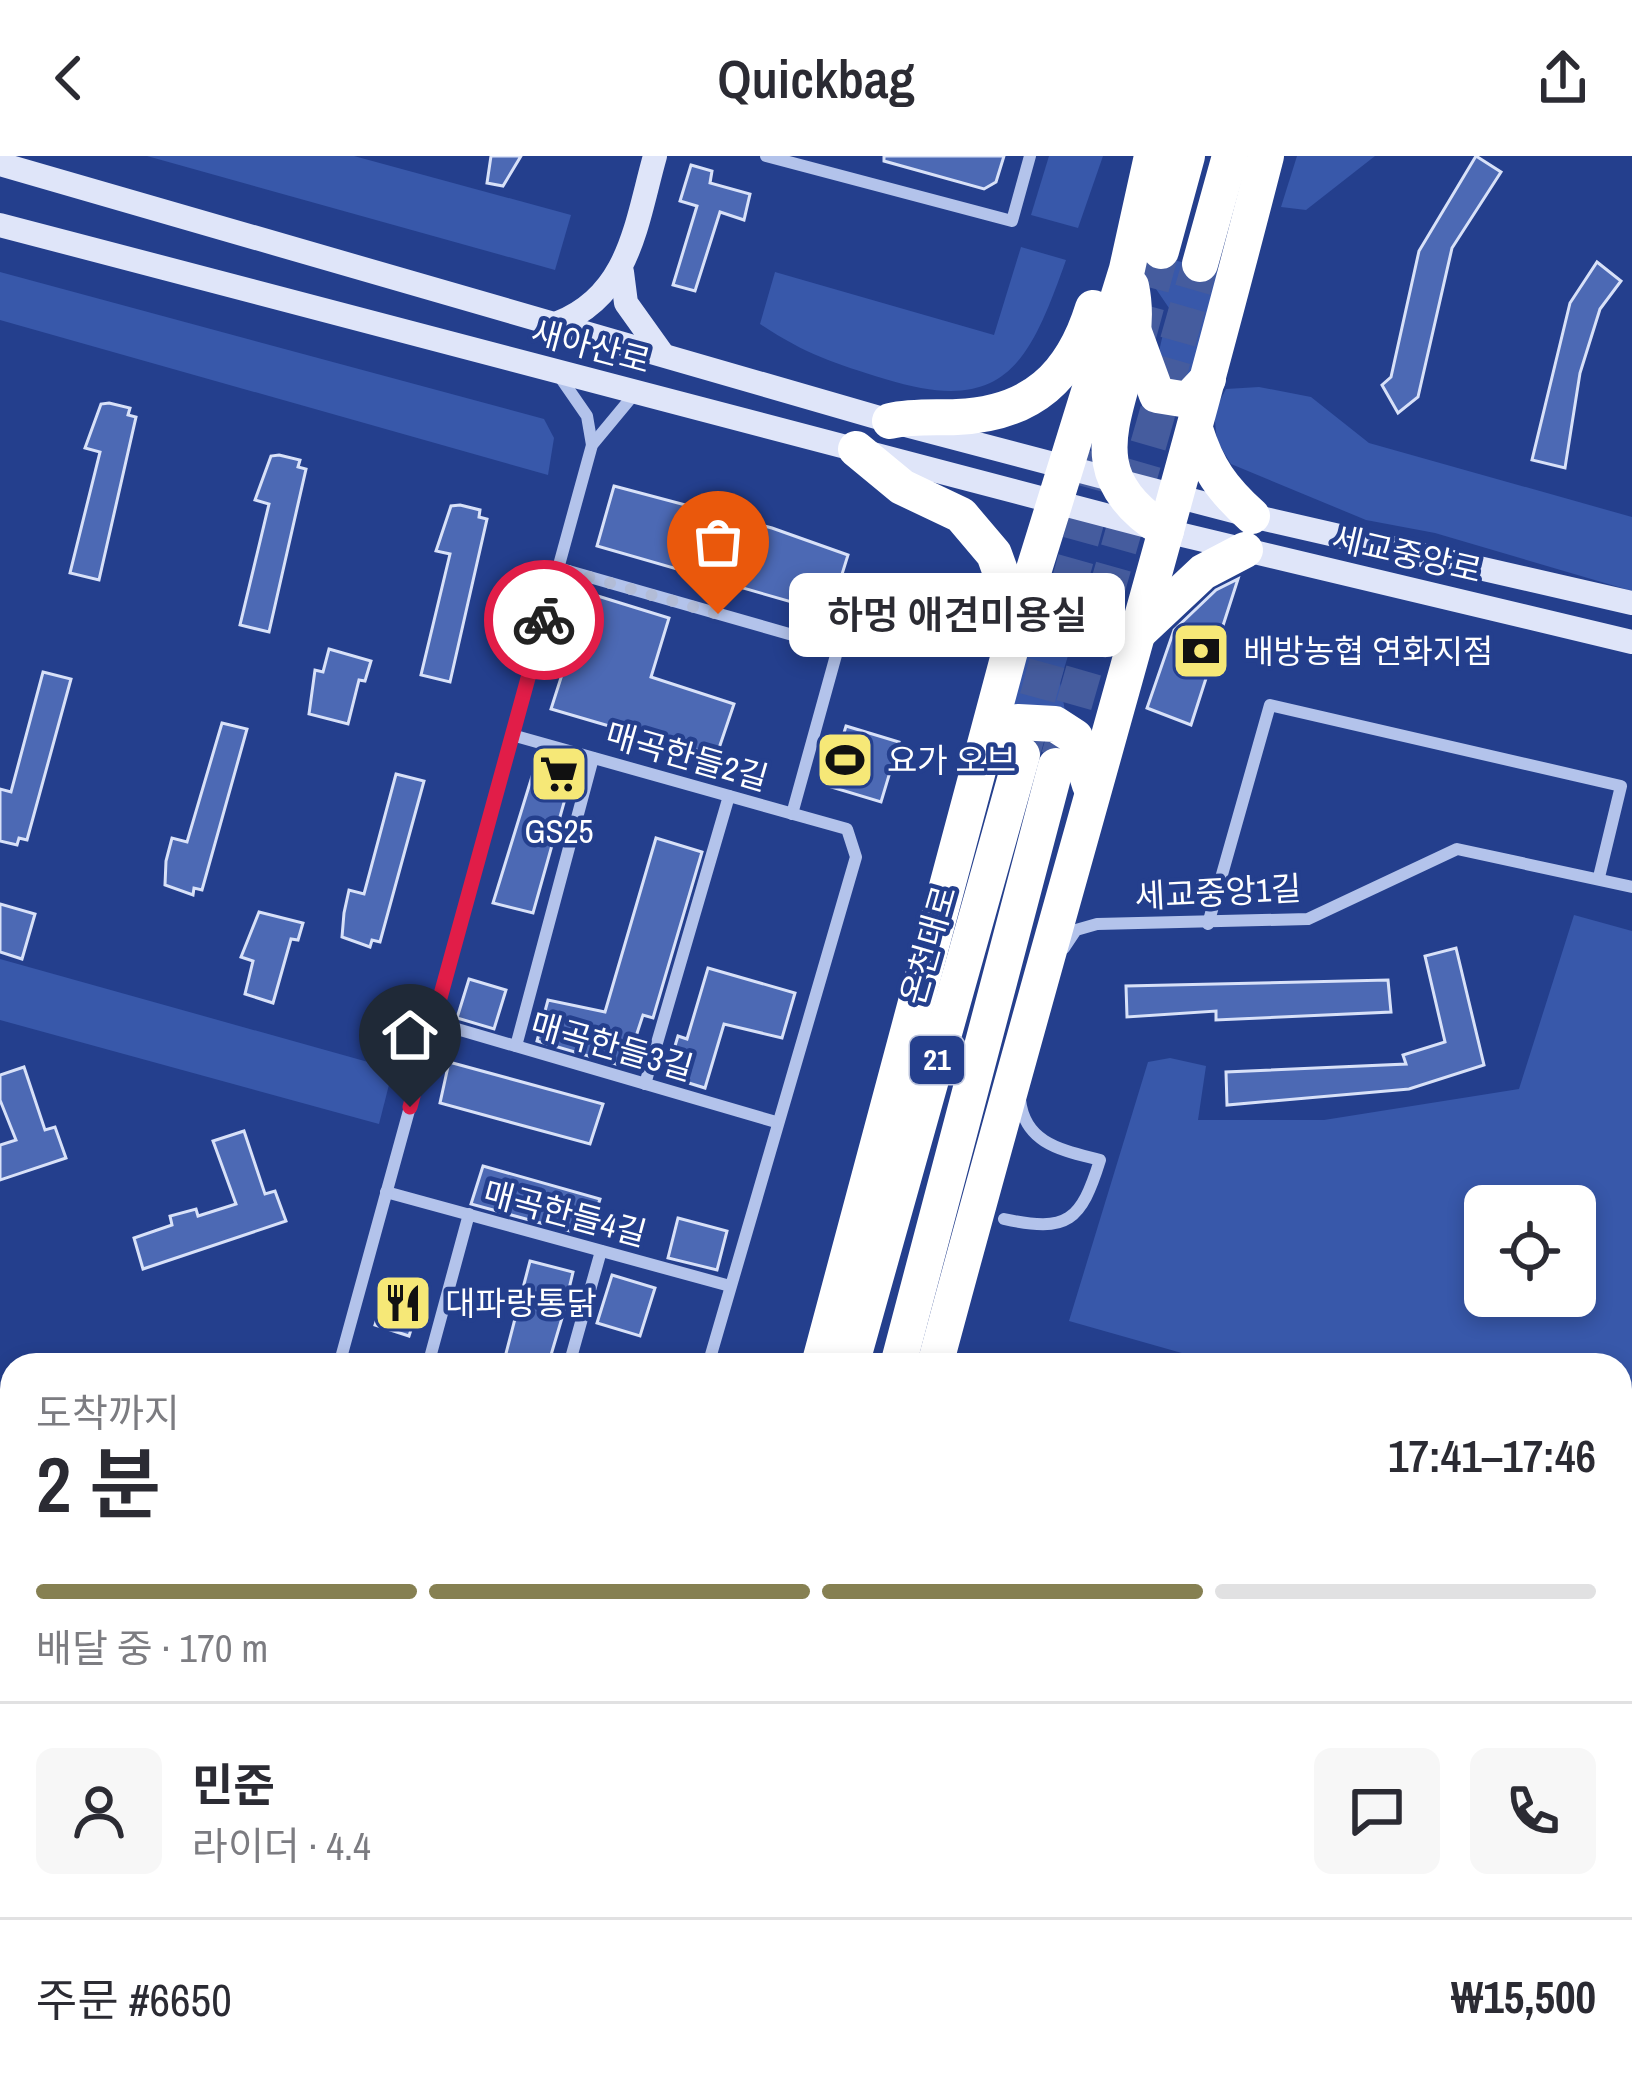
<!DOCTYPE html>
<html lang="ko">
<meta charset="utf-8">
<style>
body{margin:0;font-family:"Archivo Narrow","Noto Sans KR",sans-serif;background:#f7f7f7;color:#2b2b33;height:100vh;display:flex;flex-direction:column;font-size:45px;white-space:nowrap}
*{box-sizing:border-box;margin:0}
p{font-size:39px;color:#7c7c81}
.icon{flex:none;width:66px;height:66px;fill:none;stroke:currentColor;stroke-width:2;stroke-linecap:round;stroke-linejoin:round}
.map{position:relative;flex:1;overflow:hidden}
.panel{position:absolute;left:0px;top:1197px;width:1632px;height:747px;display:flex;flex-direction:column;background:#fff;border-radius:36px 36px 0 0;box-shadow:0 6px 18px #0003}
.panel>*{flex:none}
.fabs{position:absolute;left:1464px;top:1029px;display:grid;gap:24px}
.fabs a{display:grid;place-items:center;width:132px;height:132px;border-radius:18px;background:#fff;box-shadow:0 6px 18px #0003;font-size:60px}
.pin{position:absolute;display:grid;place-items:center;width:102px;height:102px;color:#fff;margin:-123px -51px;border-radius:50% 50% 50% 0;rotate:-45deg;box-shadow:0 0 12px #0007}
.pin .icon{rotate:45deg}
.courier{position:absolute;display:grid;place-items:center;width:120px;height:120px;margin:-60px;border:9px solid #e11d48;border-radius:50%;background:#fff;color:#222;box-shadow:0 3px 15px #0007}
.bubble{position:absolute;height:84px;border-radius:18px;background:#fff;box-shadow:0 6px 18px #0003;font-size:39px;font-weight:600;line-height:84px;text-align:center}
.overview em{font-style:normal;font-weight:600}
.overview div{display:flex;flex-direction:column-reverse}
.overview{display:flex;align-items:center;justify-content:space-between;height:204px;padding:0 36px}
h1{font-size:78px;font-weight:600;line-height:90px}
.bar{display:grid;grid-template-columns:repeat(4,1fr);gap:18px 12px;align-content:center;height:144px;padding:0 36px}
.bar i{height:15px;border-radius:9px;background:#e1e1e2}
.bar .on{background:#868052}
.bar p{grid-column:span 4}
.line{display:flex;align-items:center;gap:30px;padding:0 36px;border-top:3px solid #e1e1e2}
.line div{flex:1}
.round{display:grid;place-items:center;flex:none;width:126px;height:126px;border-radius:18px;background:#f7f7f7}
header{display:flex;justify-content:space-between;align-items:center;height:156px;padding:0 36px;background:#fff;font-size:54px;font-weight:600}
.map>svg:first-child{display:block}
.green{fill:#3858aa;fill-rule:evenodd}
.building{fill:#4c69b4;stroke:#d8e1f8;stroke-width:3}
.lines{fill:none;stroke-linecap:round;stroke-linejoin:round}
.highway-tunnel{stroke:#455c9e;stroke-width:36;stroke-dasharray:36 18;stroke-linecap:butt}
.street{stroke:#b3c3eb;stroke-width:12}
.secondary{stroke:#dfe5f9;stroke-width:24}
.highway{stroke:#fff;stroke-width:36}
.done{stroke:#b2bcd7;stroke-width:12;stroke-dasharray:0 21.6}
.route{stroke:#e11d48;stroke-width:15}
.labels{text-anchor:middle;stroke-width:9;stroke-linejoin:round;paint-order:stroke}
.shield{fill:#243f8d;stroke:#bdc5dd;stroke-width:3}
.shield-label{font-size:30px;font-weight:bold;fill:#fff}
.street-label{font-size:33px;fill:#fff;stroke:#243f8d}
.poi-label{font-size:33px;fill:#fff;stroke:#243f8d;text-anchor:start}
</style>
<header><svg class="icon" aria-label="back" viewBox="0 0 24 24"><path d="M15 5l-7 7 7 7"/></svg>Quickbag<svg class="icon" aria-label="share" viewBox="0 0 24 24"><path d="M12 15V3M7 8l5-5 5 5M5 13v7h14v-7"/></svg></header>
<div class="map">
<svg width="1632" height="1942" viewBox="0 0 1632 1942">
<rect width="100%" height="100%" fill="#243f8d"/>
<g class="green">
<path d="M 147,0 L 354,0 L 571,59 L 555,114 Z"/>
<path d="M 1049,0 L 1103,0 L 1078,72 L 1031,59 Z"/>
<path d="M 1297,0 L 1375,0 L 1306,54 L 1281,51 Z"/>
<path d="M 1021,91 L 1066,104 C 1029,208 1005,260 885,223 C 835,208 803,197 760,168 L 775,116 L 994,179 Z"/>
<path d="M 1139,94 L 1220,117 L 1191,225 L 1175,234 L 1157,204 L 1169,152 L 1139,108 Z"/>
<path d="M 0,116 L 544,263 L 554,282 L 548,319 L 0,164 Z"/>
<path d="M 1259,231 L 1311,241 L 1369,287 L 1632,361 L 1632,435 L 1435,377 L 1366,364 L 1231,308 L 1217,285 L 1214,256 L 1226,233 Z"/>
<path d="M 1060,418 L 1083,421 L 1089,431 L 1060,526 L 1066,561 L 1006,563 L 1045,428 Z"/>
<path d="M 1574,759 L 1632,775 L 1632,1335 L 1620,1331 L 1620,1209 L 1224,1209 L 1069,1165 L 1148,906 L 1170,902 L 1206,910 L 1198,964 L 1324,964 L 1519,933 ZM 1485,1050 L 1575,1050 L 1575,1140 L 1485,1140 Z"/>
<path d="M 0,803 L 393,913 L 379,968 L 0,864 Z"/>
</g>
<g class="building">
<path d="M 491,0 L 521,0 L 503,30 L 487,27 Z"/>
<path d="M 884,0 L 1004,0 L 996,26 L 984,33 L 884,5 Z"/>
<path d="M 1476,0 L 1501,16 L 1452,92 L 1418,241 L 1398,257 L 1382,229 L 1391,221 L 1419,95 Z"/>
<path d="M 691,9 L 712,15 L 710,27 L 750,38 L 744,64 L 720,56 L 695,135 L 673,129 L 697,50 L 680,45 Z"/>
<path d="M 1597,106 L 1621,125 L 1600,153 L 1580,217 L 1565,312 L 1532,304 L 1570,147 Z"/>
<path d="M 109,247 L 130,252 L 128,259 L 136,261 L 99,424 L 70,417 L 100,296 L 85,292 L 101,248 Z"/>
<path d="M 279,299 L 300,304 L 298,311 L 306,313 L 269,476 L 240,469 L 269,348 L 255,344 L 271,300 Z"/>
<path d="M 614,330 L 772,372 L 848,399 L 830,457 L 597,390 Z"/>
<path d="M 460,349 L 480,354 L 479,361 L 487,363 L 450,526 L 421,519 L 450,398 L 436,395 L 451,350 Z"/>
<path d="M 1238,423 L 1191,569 L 1147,552 L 1174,474 L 1216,434 Z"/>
<path d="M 588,437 L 669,462 L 651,521 L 734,548 L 716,601 L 634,572 L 633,577 L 551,553 Z"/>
<path d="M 329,493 L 371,505 L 365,525 L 359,524 L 348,568 L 309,558 L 315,514 L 323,516 Z"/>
<path d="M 43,516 L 71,523 L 27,684 L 19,682 L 17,689 L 0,685 L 0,633 L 11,636 Z"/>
<path d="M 222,567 L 247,573 L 202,734 L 194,732 L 193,739 L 165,729 L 166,705 L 172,682 L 187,686 Z"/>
<path d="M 846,570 L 899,586 L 881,646 L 828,630 Z"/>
<path d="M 538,601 L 574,611 L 533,757 L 493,747 Z"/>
<path d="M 396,618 L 424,625 L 380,786 L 372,784 L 370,791 L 342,781 L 344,757 L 349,734 L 364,738 Z"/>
<path d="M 656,682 L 702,696 L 653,862 L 643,859 L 626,911 L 537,885 L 548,844 L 605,856 Z"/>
<path d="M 0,748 L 35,758 L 22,803 L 0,796 Z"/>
<path d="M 259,756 L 303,767 L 298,784 L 291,783 L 273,847 L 245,838 L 253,805 L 241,801 Z"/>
<path d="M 1456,792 L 1484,909 L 1409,933 L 1227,949 L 1226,916 L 1406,908 L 1403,899 L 1445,886 L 1425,800 Z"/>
<path d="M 708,812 L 795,837 L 782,882 L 724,868 L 705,932 L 666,920 L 678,880 L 687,883 Z"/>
<path d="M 469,823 L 506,834 L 494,873 L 457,862 Z"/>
<path d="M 1388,824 L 1391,856 L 1216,864 L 1216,855 L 1127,861 L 1126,830 Z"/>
<path d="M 449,906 L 603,948 L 590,988 L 440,947 Z"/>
<path d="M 24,911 L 45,974 L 55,971 L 66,1002 L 0,1024 L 0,989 L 16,984 L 0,944 L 0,919 Z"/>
<path d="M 244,975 L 265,1038 L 275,1035 L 286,1065 L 143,1113 L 134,1082 L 172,1069 L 170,1060 L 196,1053 L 198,1060 L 236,1048 L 213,985 Z"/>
<path d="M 483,1010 L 600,1043 L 588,1080 L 471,1048 Z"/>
<path d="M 678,1062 L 727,1075 L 717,1114 L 668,1102 Z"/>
<path d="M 530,1105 L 573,1116 L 562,1162 L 548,1209 L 503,1209 Z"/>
<path d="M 612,1119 L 655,1132 L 640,1180 L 597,1167 Z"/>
<path d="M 390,1122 L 424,1133 L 409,1180 L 375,1169 Z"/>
</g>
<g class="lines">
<g class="highway-tunnel">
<path d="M 1137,184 L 1161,95"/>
<path d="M 1023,594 L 1109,283"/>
<path d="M 1059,601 L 1200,108"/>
</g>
<g class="street">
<path d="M 766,0 L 1012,65 L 1030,0"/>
<path d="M 560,221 L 587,260 L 592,289"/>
<path d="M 558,412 L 838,492 L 792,658"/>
<path d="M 838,492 L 847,461"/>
<path d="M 512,579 L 847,673 L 856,701 L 708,1209"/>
<path d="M 1208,768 L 1270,549 L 1621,630 L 1599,721"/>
<path d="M 1064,792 L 1076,774 L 1097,768 L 1308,763 L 1457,693 L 1632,731"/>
<path d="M 433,866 L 776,966"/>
<path d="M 516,890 L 593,602"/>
<path d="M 645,928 L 729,640"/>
<path d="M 386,1036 L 730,1130"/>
<path d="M 1004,1063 C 1068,1077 1081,1065 1100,1004 C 1062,994 1025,988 1020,944"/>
<path d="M 339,1209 L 592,289 L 636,236"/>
<path d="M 428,1209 L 469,1058"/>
<path d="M 569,1209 L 601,1095"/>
<path d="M 132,1942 L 136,1932"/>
</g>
<g class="secondary">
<path d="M 0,8 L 890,265 L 1252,360 L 1632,447"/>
<path d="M 0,69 L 1166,375 L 1632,486"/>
<path d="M 622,116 L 626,147 L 661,196"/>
<path d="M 558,167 C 630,139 636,67 655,0"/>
<path d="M 0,1594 L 12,1597"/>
<path d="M 1234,1932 L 1269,1942"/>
</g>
<g class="highway">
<path d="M 1161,95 L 1187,0"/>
<path d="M 1200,108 L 1230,0"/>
<path d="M 1131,130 C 1152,227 1050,304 1166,375"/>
<path d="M 1135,179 L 1157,239 L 1188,244 L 1208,223"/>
<path d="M 890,265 C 913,260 934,262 957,261 C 1032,258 1072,220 1093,152"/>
<path d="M 1195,273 C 1207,312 1222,333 1252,360"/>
<path d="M 856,293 L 902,331 L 961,359 L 994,398 L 1018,465"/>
<path d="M 1137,478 L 1203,416 L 1245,394"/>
<path d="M 983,598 L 1018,566 L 1055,568 L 1075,581 L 1090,629"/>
<path d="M 819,1209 L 1018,465 L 1127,113 L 1152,0"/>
<path d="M 851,1209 L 1022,599"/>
<path d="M 898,1209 L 1056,610"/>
<path d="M 935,1209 C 1043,805 1162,405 1266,0"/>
<path d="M 625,1942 L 629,1932"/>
<path d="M 683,1942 L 686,1932"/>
</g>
</g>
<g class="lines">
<path class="done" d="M 544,464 L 558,412 L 718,458"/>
<path class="route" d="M 410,951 L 544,464"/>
</g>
<defs>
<symbol id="bank-square" viewBox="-11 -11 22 22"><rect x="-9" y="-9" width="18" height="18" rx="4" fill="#f6e877" stroke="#243f8d"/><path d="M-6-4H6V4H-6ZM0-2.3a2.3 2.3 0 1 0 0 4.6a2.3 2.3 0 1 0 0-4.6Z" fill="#111"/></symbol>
<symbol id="stadium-square" viewBox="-11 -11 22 22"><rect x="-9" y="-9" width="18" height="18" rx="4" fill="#f6e877" stroke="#243f8d"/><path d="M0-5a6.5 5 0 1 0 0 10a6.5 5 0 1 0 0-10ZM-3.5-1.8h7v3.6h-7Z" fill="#111"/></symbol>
<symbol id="supermarket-square" viewBox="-11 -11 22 22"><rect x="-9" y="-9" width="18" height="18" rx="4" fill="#f6e877" stroke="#243f8d"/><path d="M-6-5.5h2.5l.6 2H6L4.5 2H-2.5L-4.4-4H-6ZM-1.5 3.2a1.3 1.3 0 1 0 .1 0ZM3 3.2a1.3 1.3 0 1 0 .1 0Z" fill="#111"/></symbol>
<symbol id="restaurant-square" viewBox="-11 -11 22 22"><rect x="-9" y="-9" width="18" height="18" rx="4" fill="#f6e877" stroke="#243f8d"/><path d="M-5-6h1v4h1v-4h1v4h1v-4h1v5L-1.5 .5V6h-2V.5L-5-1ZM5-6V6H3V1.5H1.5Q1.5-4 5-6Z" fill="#111"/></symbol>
</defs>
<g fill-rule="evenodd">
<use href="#bank-square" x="1168" y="462" width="66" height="66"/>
<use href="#stadium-square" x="812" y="571" width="66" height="66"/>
<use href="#supermarket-square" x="526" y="585" width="66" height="66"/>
<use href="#restaurant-square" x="370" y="1114" width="66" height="66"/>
</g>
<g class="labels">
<rect class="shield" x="910" y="880" width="54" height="48" rx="9"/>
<g class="shield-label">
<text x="937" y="914">21</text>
</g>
<g class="street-label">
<text transform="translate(591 190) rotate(15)" y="12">새아산로</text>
<text transform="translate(1407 398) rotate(13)" y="12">세교중앙로</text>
<text transform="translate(687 600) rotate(16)" y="12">매곡한들2길</text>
<text transform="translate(1218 736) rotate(-3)" y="12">세교중앙1길</text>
<text transform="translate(928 789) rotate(-74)" y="12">온천대로</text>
<text transform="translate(612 890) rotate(16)" y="12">매곡한들3길</text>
<text transform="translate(565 1057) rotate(15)" y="12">매곡한들4길</text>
</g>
<g class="poi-label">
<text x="1243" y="507">배방농협 연화지점</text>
<text x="887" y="616">요가 오브</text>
<text x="559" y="687" text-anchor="middle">GS25</text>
<text x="445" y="1159">대파랑통닭</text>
</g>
</g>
</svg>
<div class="fabs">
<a><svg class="icon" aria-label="locate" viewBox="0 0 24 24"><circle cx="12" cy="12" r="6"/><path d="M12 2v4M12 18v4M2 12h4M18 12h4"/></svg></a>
</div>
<div class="pin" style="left:718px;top:458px;background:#ea580c"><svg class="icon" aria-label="bag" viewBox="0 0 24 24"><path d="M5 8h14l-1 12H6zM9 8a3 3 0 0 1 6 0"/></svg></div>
<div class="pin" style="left:410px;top:951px;background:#1f2937"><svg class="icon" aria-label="home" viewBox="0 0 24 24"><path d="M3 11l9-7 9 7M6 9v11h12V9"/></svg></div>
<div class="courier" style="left:544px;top:464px"><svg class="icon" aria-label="bike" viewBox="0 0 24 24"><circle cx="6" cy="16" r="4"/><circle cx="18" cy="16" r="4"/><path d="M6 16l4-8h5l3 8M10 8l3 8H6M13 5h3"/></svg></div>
<div class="bubble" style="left:789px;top:417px;width:336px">하멍 애견미용실</div>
<section class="panel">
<div class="overview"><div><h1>2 분</h1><p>도착까지</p></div><em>17:41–17:46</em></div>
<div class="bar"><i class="on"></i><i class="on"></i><i class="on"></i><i></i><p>배달 중 · 170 m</p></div>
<div class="line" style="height:216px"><a class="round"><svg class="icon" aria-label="person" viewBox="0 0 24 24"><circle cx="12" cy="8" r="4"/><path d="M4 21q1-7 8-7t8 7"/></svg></a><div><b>민준</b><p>라이더 · 4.4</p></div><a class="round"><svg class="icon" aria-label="chat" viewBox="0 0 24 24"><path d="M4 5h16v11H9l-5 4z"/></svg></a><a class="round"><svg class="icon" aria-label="phone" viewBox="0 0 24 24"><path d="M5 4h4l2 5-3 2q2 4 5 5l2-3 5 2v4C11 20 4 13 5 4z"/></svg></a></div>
<div class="line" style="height:156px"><div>주문 #6650</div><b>₩15,500</b></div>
</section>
</div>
